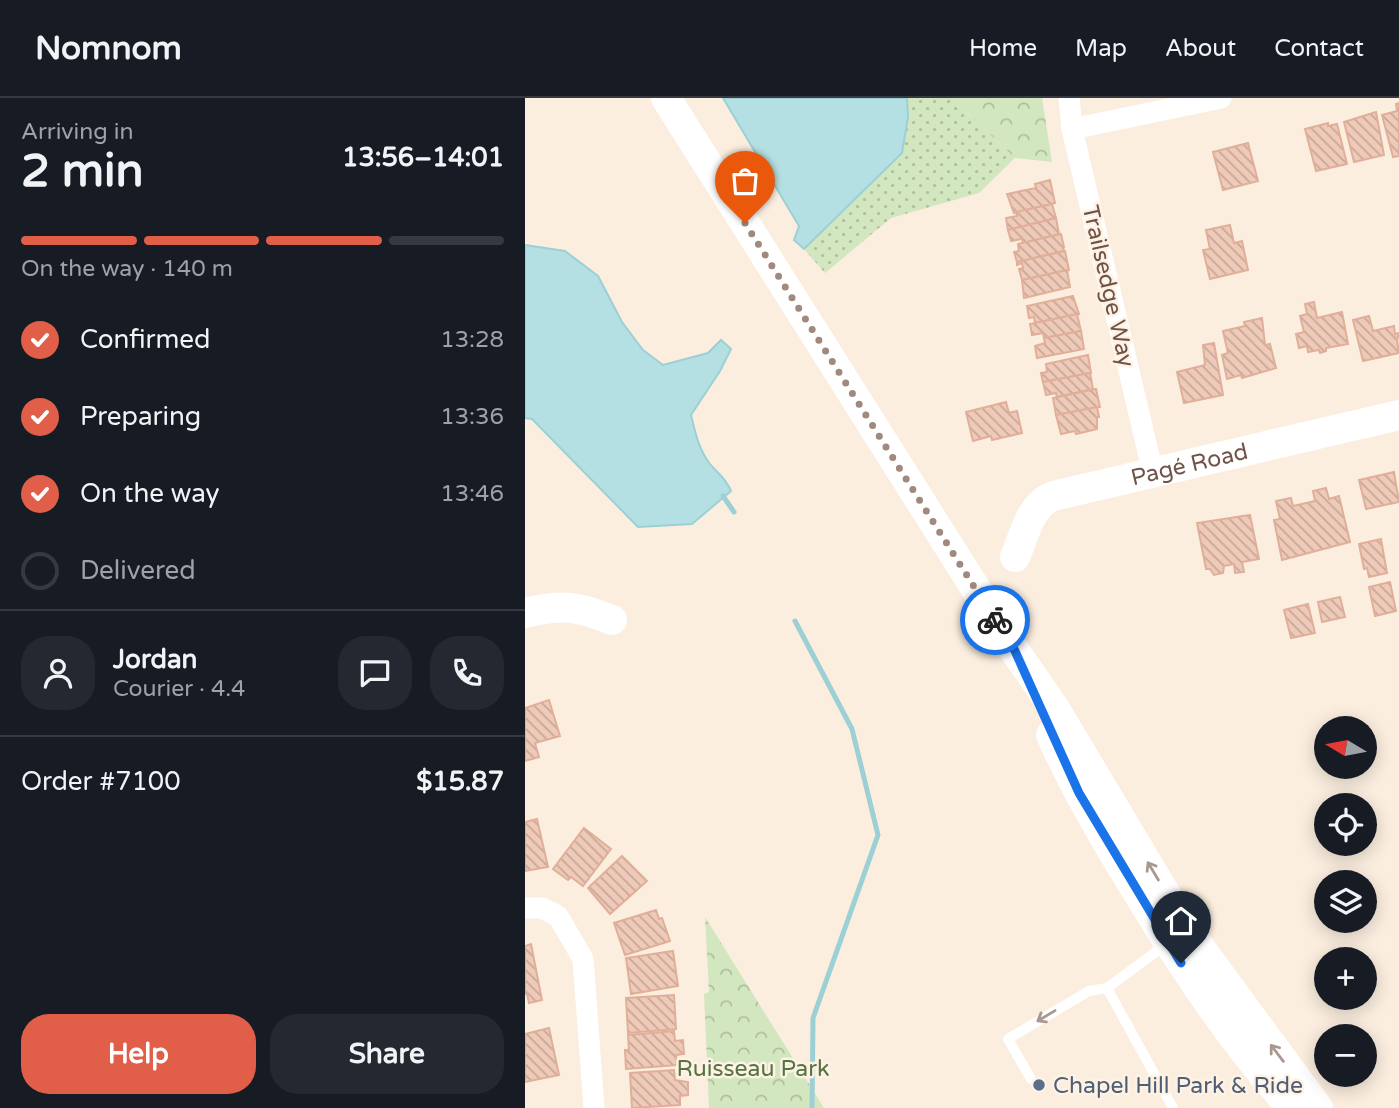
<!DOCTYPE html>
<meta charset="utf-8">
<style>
body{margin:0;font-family:"Varela Round",sans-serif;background:#242831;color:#f1f3f6;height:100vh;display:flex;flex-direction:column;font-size:26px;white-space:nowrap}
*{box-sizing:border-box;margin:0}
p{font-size:23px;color:#9ea1a6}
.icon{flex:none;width:38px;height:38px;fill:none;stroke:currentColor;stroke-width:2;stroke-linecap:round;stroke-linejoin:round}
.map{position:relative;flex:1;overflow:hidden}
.panel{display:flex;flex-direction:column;background:#171b24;width:525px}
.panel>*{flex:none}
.needle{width:46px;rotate:280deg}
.buttons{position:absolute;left:789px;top:618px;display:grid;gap:14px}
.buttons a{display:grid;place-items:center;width:63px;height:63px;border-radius:50%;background:#171b24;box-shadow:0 4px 18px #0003;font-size:35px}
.pin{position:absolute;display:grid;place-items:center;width:60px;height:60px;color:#fff;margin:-72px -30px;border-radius:50% 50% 50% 0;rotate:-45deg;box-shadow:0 0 7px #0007}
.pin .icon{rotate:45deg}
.courier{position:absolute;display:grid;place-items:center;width:70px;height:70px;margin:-35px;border:5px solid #1a73e8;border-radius:50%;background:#fff;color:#222;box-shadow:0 2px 9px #0007}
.headline em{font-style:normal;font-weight:700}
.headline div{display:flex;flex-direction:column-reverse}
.headline{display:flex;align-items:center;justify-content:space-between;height:119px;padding:0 21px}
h1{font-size:46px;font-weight:700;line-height:52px}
.bar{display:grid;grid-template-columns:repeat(4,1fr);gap:10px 7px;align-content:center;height:84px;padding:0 21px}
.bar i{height:9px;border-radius:5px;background:#363941}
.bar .current{background:#e15e48}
.bar p{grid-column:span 4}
.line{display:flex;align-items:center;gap:18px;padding:0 21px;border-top:2px solid #363941}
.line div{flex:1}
.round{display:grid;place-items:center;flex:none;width:74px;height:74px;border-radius:28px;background:#242831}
ol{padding:0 21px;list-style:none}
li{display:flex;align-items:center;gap:21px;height:77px}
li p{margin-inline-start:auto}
li .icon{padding:7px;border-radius:50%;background:#e15e48;color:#fff;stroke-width:4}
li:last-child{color:#9ea1a6}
li i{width:38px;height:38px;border:4px solid #363941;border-radius:50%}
.primary-button{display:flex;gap:14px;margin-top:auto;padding:14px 21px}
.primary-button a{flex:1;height:80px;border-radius:28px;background:#e15e48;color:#fff;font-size:28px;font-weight:700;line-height:80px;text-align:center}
.primary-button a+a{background:#242831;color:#f1f3f6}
header{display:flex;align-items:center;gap:42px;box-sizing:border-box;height:98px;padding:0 35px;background:#171b24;border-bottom:2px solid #363941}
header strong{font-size:33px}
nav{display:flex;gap:38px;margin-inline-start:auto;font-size:24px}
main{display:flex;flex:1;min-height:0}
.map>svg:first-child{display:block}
.grass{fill:url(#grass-dots)}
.forest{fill:url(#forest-crowns)}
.water{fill:#b5e0e3;stroke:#9cd0d4;stroke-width:2}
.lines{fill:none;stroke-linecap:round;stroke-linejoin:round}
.stream{stroke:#9cd0d4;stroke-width:5}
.building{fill:url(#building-back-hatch);stroke:#e1af99;stroke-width:2}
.lane{stroke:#fff;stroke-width:10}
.street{stroke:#fff;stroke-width:21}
.secondary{stroke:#fff;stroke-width:30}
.oneway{stroke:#a99891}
.done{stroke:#a1897d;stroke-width:7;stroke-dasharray:0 12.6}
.route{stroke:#1a73e8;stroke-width:9}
.service-dot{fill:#5c6f8a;stroke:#fef2e5;stroke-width:2.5}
.labels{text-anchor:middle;stroke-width:5;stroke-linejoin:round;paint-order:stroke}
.street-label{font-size:23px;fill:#705348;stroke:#fef2e5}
.park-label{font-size:23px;fill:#547542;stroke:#fef2e5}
.service-label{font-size:23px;fill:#4e5e75;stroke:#fef2e5;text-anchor:start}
</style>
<header>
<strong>Nomnom</strong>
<nav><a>Home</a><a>Map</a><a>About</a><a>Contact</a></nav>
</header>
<main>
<section class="panel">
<div class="headline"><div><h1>2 min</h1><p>Arriving in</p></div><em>13:56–14:01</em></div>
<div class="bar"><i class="current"></i><i class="current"></i><i class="current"></i><i></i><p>On the way · 140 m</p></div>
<ol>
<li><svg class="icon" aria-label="check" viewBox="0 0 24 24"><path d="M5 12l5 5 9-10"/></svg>Confirmed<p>13:28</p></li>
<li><svg class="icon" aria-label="check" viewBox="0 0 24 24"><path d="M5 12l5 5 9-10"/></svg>Preparing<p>13:36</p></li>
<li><svg class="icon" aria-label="check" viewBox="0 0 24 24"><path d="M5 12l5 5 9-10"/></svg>On the way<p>13:46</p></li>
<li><i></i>Delivered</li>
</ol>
<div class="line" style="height:126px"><a class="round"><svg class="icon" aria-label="person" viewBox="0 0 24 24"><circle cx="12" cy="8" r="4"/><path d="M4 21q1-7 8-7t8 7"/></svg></a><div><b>Jordan</b><p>Courier · 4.4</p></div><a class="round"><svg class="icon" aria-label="chat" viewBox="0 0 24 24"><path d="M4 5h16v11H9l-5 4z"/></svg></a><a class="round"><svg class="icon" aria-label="phone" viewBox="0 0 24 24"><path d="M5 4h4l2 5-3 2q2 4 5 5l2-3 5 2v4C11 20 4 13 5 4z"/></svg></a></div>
<div class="line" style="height:91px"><div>Order #7100</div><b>$15.87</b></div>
<div class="primary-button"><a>Help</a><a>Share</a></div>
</section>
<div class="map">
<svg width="874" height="1010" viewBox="0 0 874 1010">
<defs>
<pattern id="grass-dots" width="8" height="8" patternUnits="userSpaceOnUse" patternTransform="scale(1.75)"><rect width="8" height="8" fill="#d2e7bf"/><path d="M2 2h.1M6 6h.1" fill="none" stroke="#afbe9d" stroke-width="1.8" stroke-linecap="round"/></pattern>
<pattern id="forest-crowns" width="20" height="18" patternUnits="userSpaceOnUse" patternTransform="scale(1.75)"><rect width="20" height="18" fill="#d2e7bf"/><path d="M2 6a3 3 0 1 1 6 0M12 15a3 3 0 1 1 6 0" fill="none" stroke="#afbe9d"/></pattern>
<pattern id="building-back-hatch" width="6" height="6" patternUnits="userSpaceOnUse" patternTransform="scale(1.75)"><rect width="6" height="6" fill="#efcab8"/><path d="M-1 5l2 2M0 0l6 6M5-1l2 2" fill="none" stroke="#c6a798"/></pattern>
</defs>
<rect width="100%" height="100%" fill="#fbeedf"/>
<path class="grass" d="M 382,0 L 427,0 L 490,60 L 454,95 L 366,120 L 300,175 L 279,151 L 377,55 L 383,19 Z"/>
<g class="forest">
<path d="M 427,0 L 517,0 L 527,64 L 490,60 Z"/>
<path d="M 180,819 L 299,1010 L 184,1010 L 179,896 L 184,894 Z"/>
</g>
<g class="water">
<path d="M 198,0 L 382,0 L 383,19 L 377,55 L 279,151 L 269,142 L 274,128 Z"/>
<path d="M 0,147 L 40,153 L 73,178 L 97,224 L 118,252 L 138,267 L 183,255 L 196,242 L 206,251 L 195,273 L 166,317 C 170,334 174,352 185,366 C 194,377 200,379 206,393 L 167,426 L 113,429 L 7,321 L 0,320 Z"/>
</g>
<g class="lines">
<g class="stream">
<path d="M 198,398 L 209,414"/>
<path d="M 270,523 L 327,631 L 353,737 L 288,920 L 287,1010"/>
</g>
</g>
<g class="building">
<path d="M 874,5 L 874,58 L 868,59 L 857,17 L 872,13 L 871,6 Z"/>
<path d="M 851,14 L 859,57 L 829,64 L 819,24 Z"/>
<path d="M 803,25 L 803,28 L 812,26 L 822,66 L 791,73 L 780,31 Z"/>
<path d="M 723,45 L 733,83 L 698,92 L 688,54 Z"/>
<path d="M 525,82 L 530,105 L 489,115 L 482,96 L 511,90 L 510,86 Z"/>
<path d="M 527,106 L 531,120 L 483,132 L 481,120 L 492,118 L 491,114 Z"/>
<path d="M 531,120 L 534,136 L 498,145 L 497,141 L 486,143 L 483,132 Z"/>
<path d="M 705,127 L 709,145 L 717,143 L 723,172 L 685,181 L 678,152 L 685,151 L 681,132 Z"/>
<path d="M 536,136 L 539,149 L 538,153 L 492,164 L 489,154 L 494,153 L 493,146 Z"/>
<path d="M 540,153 L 544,172 L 497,182 L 494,171 L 498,170 L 497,165 L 492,167 L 492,164 Z"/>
<path d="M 542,172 L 545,189 L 499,200 L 497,182 Z"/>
<path d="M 548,198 L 554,216 L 510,225 L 509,219 L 504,220 L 502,208 Z"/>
<path d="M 789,204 L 792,220 L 817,214 L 823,246 L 801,250 L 801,253 L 795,255 L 794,252 L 783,254 L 782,248 L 774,250 L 771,236 L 779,234 L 775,218 L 782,216 L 780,206 Z"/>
<path d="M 552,216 L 556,233 L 519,240 L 518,235 L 507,237 L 505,226 Z"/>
<path d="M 844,218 L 848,233 L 869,228 L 870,236 L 874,235 L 872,242 L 874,255 L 838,263 L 828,222 Z"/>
<path d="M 737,220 L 740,247 L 745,246 L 751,270 L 717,280 L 716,277 L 702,281 L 697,257 L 703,255 L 698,233 L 720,228 L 719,224 Z"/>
<path d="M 556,233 L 559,251 L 512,260 L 510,248 L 520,245 L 519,240 Z"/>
<path d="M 689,245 L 698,297 L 659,305 L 652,274 L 680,267 L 678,247 Z"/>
<path d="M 563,257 L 566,275 L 518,284 L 516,275 L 522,274 L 521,266 Z"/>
<path d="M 565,275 L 568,291 L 532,299 L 531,295 L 521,297 L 518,284 Z"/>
<path d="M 571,291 L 575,309 L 531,317 L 528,300 Z"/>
<path d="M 481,304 L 484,315 L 492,313 L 497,335 L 467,342 L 466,338 L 448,343 L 441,314 Z"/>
<path d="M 572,309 L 574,319 L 572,319 L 572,331 L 551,336 L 550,333 L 536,336 L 531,317 Z"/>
<path d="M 869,374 L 874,404 L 841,411 L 834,382 Z"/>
<path d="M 801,390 L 804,401 L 814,398 L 825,444 L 757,462 L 749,422 L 755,421 L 751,403 L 766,400 L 768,408 L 790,403 L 788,393 Z"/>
<path d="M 725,417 L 734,461 L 717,464 L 719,474 L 710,475 L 709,466 L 699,468 L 698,475 L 689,477 L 685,471 L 681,471 L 672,425 Z"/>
<path d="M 856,441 L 862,475 L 844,479 L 842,470 L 839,471 L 834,446 Z"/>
<path d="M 865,484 L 871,513 L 850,518 L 844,489 Z"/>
<path d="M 815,499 L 820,519 L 797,524 L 793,504 Z"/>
<path d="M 783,506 L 790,535 L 766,540 L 759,512 Z"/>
<path d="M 24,602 L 35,638 L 10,645 L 14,659 L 0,663 L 0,610 Z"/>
<path d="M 12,721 L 23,769 L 0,773 L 0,724 Z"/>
<path d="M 59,730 L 86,751 L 58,788 L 46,779 L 43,782 L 28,771 Z"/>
<path d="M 97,758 L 122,783 L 85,816 L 63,790 Z"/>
<path d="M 131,812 L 134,821 L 137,820 L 145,843 L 100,857 L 89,825 Z"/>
<path d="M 6,846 L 17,902 L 4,905 L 2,896 L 0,896 L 0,848 Z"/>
<path d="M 148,853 L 153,888 L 106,896 L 101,860 Z"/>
<path d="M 149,897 L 151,931 L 103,935 L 101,900 Z"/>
<path d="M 24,930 L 34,977 L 0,984 L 0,936 Z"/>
<path d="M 149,933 L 150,943 L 158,942 L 159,956 L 151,957 L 152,967 L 101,971 L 100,952 L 104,952 L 103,937 Z"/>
<path d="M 149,972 L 150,982 L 163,984 L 163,997 L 155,998 L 155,1007 L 107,1010 L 105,975 Z"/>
</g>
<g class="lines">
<g class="lane">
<path d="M 582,890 L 648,1010"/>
<path d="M 506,981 L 483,941 L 564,893 L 582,890 L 643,845"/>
</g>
<g class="street">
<path d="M 544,0 L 547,31 L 628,375"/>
<path d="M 547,31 L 696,0"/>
<path d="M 0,810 L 17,810 L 33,818 L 58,861 L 69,1010"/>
</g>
<g class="secondary">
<path d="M 141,0 L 490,553 L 530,611 L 662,832 L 793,1010"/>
<path id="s1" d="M 490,459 C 499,438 505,407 528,398 L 874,317"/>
<path d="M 0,515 C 38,506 52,508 87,522"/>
<path d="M 526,637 C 551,693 582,745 614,797 C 659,871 708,945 767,1010"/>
</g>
</g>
<defs><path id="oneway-shaft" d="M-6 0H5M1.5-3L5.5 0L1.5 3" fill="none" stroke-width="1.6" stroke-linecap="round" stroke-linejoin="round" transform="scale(1.75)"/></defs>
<g class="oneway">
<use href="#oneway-shaft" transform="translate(628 773) rotate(-121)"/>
<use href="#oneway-shaft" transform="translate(521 918) rotate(149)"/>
<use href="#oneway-shaft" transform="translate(752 955) rotate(-127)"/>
</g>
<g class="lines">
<path class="done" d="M 220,125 L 470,522"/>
<path class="route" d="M 470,522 L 490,553 L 554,695 L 656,865"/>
</g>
<circle class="service-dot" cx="514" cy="987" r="7"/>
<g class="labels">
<g class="street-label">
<text transform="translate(584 188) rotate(77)" y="8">Trailsedge Way</text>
<text dy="8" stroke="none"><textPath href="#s1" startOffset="214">Pagé Road</textPath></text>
</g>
<g class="park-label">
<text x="228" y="978">Ruisseau Park</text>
</g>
<g class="service-label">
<text x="528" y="995">Chapel Hill Park &amp; Ride</text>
</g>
</g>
</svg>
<div class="buttons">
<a><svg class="needle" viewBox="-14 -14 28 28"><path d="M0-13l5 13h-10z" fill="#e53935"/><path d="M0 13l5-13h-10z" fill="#9ea1a6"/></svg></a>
<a><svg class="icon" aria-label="locate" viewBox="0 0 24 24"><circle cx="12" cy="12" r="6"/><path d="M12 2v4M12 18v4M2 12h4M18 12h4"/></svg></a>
<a><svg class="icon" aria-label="layers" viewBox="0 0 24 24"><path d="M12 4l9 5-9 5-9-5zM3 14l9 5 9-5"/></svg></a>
<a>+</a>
<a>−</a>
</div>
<div class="pin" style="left:220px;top:125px;background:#ea580c"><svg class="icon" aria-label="bag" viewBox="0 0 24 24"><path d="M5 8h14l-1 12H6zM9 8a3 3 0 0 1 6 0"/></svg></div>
<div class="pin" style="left:656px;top:865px;background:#1f2937"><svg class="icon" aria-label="home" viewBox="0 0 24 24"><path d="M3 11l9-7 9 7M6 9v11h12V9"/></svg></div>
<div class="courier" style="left:470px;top:522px"><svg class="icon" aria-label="bike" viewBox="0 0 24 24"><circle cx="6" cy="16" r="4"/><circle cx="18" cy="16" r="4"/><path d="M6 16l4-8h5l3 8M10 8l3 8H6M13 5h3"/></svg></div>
</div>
</main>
